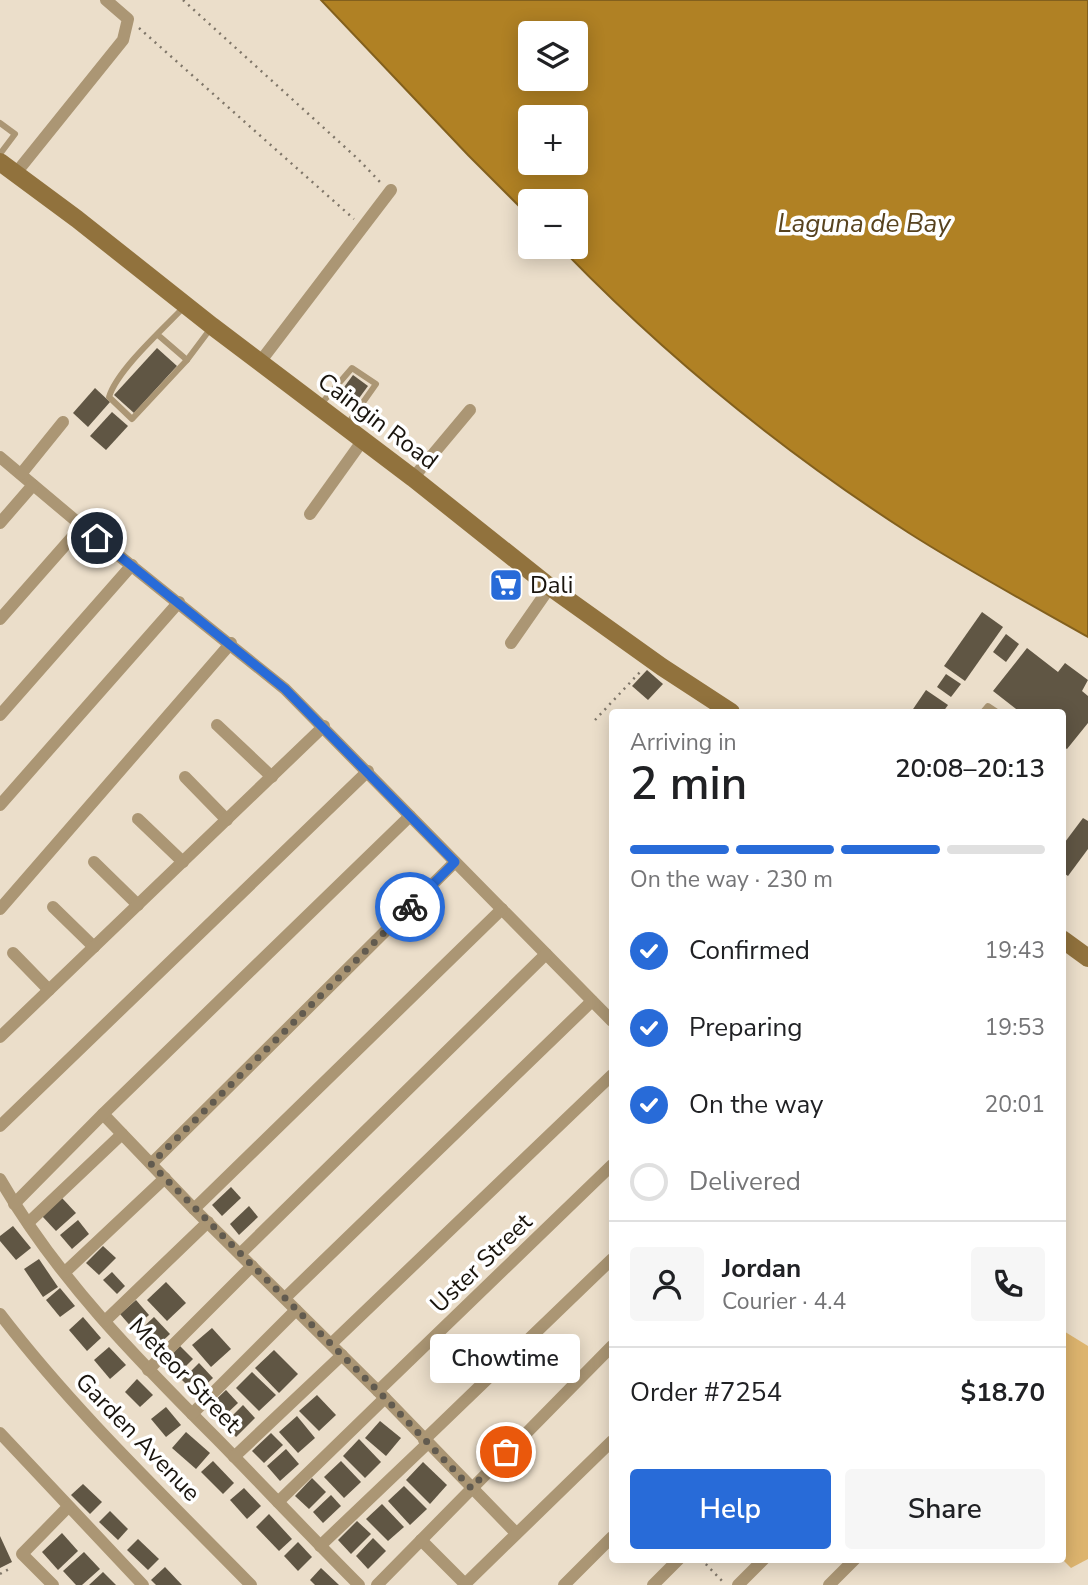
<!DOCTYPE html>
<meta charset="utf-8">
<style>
body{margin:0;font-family:"Nunito Sans",sans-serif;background:#f6f6f6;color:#202124;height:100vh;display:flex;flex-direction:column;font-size:26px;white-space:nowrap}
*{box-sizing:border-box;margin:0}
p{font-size:23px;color:#757577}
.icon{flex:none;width:38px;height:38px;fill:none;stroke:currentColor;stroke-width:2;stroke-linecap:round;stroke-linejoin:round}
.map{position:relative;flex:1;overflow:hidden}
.sheet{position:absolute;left:609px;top:709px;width:457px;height:854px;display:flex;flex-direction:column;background:#fff;border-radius:7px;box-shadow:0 4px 18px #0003}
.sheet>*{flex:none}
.tools{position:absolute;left:518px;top:21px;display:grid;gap:14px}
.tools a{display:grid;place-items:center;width:70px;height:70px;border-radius:7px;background:#fff;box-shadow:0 4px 18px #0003;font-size:35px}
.pin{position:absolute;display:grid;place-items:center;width:60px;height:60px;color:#fff;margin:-30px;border:4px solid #fff;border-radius:50%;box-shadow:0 2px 7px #0007}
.courier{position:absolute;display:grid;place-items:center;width:70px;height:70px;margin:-35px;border:5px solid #286bd8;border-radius:50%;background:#fff;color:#222;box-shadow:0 2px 9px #0007}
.bubble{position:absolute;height:49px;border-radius:7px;background:#fff;box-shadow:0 4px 18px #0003;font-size:23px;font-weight:600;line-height:49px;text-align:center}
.headline em{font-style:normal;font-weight:600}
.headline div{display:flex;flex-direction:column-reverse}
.headline{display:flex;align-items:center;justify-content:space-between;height:119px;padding:0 21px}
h1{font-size:46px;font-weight:600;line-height:52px}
.bar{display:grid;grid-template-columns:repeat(4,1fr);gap:10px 7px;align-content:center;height:84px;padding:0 21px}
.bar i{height:9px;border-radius:5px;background:#e0e0e0}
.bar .active{background:#286bd8}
.bar p{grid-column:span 4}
.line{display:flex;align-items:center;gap:18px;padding:0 21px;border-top:2px solid #e0e0e0}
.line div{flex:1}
.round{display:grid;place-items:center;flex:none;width:74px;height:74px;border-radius:7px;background:#f6f6f6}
ol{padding:0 21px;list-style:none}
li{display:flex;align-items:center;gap:21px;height:77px}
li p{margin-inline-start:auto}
li .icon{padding:7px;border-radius:50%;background:#286bd8;color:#fff;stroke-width:4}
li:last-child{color:#757577}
li i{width:38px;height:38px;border:4px solid #e0e0e0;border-radius:50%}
.cta{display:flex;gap:14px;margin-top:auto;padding:14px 21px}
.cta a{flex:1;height:80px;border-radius:7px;background:#286bd8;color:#fff;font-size:28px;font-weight:600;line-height:80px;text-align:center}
.cta a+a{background:#f6f6f6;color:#202124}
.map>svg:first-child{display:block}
.green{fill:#ddb46e}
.water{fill:#b08124;stroke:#83601d;stroke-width:2;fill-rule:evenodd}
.building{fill:#605644}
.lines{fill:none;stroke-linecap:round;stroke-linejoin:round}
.path{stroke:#7f7669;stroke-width:2.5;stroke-dasharray:2 5;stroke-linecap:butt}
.lane{stroke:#ab9674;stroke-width:6}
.street{stroke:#ab9674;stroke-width:12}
.secondary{stroke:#91723d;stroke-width:18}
.done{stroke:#625b4f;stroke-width:7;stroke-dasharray:0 12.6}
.route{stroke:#286bd8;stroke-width:9}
.labels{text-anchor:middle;stroke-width:7;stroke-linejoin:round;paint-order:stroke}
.street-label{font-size:24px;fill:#19140d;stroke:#fff}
.poi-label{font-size:24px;fill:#19140d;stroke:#fff;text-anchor:start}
.water-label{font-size:26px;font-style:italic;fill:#57421e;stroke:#fff}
</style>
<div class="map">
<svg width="1088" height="1585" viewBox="0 0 1088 1585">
<rect width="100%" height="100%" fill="#ebdeca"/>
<path class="green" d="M 1062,1330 L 1088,1346 L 1088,1559 L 1071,1568 L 1062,1559 Z"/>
<path class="water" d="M 321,0 L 1088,0 L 1088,637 C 1028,603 967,570 909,533 C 782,451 664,355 560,247 L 576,247 L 576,201 L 530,201 L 530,217 L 468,155 ZM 530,33 L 576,33 L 576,79 L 530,79 ZM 530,117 L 576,117 L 576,163 L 530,163 Z"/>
<g class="building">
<path d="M 157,348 L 177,366 L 134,413 L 114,395 Z"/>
<path d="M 353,375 L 368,386 L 351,409 L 336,398 Z"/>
<path d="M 95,388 L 110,402 L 88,427 L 73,413 Z"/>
<path d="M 112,412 L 128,426 L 106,450 L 90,436 Z"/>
<path d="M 982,612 L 1003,627 L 965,681 L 944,666 Z"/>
<path d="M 1006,634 L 1019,644 L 1006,662 L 993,652 Z"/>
<path d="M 1027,648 L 1058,672 L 1065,663 L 1088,680 L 1082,691 L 1088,696 L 1088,723 L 1067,749 L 1062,746 L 1062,712 L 1020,712 L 993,691 Z"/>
<path d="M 647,670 L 663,684 L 648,700 L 632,686 Z"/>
<path d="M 946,674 L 961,684 L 951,697 L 937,687 Z"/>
<path d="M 926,690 L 948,705 L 943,712 L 911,712 Z"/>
<path d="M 1083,818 L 1088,821 L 1088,849 L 1068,876 L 1062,872 L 1062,846 Z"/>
<path d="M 231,1187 L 241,1198 L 222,1216 L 212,1205 Z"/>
<path d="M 62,1198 L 76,1213 L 56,1231 L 42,1216 Z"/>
<path d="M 249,1206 L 258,1217 L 239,1235 L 230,1224 Z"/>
<path d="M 78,1220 L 89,1234 L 72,1249 L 60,1235 Z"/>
<path d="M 13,1226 L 31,1248 L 16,1260 L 0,1241 L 0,1236 Z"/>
<path d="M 103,1246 L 116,1258 L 99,1275 L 86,1263 Z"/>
<path d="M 39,1259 L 58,1287 L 43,1297 L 24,1269 Z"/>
<path d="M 112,1272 L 125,1286 L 117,1294 L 103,1280 Z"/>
<path d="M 166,1282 L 186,1303 L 167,1321 L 147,1300 Z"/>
<path d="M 60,1288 L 75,1306 L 60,1317 L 46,1300 Z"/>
<path d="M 136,1300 L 149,1315 L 133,1329 L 120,1314 Z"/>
<path d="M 83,1317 L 101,1338 L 87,1351 L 69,1330 Z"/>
<path d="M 154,1317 L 170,1334 L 155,1348 L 139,1331 Z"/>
<path d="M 212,1328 L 231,1349 L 211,1367 L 192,1345 Z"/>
<path d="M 180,1346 L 193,1359 L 177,1375 L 164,1362 Z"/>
<path d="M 109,1347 L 126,1365 L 110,1379 L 94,1360 Z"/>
<path d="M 274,1350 L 298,1374 L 279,1393 L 255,1368 Z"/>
<path d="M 199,1363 L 213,1378 L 196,1394 L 182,1380 Z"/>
<path d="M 252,1372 L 276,1395 L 259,1411 L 236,1388 Z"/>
<path d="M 137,1379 L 153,1395 L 140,1407 L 125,1392 Z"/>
<path d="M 226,1390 L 238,1403 L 221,1419 L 209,1406 Z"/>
<path d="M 317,1395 L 336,1415 L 319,1431 L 299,1411 Z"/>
<path d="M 243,1405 L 255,1418 L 236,1437 L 224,1424 Z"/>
<path d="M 166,1407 L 181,1425 L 166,1437 L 151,1419 Z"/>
<path d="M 297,1416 L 315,1438 L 298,1453 L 279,1432 Z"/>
<path d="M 380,1421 L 401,1438 L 386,1456 L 365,1438 Z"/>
<path d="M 186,1432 L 210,1453 L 196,1469 L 172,1448 Z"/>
<path d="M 271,1433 L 283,1445 L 264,1463 L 252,1451 Z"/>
<path d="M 359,1439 L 381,1462 L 365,1478 L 343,1456 Z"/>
<path d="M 286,1449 L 299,1464 L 280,1481 L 267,1466 Z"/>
<path d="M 213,1461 L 234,1483 L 223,1494 L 201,1472 Z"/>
<path d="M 341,1461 L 361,1482 L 344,1498 L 324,1477 Z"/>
<path d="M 423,1462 L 447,1485 L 430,1504 L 406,1480 Z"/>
<path d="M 312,1478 L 326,1492 L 309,1509 L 295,1496 Z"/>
<path d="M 83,1484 L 102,1502 L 90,1514 L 71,1495 Z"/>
<path d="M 404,1486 L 427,1509 L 410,1525 L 388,1501 Z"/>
<path d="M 244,1488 L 261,1506 L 247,1519 L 230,1500 Z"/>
<path d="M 331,1495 L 341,1506 L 323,1523 L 313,1512 Z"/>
<path d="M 382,1504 L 404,1527 L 388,1541 L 366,1519 Z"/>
<path d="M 110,1511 L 128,1529 L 118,1540 L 99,1522 Z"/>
<path d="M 269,1514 L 292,1539 L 279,1551 L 256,1527 Z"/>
<path d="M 357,1521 L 371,1534 L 351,1554 L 338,1540 Z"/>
<path d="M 62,1533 L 78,1551 L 58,1570 L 42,1552 Z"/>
<path d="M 0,1536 L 12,1562 L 0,1568 Z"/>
<path d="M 373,1538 L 386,1551 L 368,1569 L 356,1556 Z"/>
<path d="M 138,1539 L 159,1559 L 148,1570 L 127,1550 Z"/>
<path d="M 298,1542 L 312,1557 L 298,1571 L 284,1556 Z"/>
<path d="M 84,1552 L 100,1569 L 82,1585 L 76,1585 L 63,1571 Z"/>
<path d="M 165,1567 L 182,1585 L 156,1585 L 151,1580 Z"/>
<path d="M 321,1568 L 339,1585 L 315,1585 L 310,1580 Z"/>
<path d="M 103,1572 L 116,1585 L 89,1585 Z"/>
</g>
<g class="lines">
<g class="path">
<path d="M 183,0 L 358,159 L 381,183"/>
<path d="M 139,28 L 354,219"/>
<path d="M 595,720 L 640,672"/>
<path d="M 701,1559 L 723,1582"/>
<path d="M 0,1574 L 9,1569"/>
</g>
<g class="lane">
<path d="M 0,123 L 15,134 L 0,154"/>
<path d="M 158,335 L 187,360 L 132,419 L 109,397 C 117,370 164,328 185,306"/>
<path d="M 187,360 L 211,328"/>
<path d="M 321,404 L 352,368 L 376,384 L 347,425"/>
<path d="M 983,712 L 988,706 L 997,712"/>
</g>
<g class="street">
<path d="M 16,173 L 123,40 L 128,19 L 106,0"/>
<path d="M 260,362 L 391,190"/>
<path d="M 0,457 L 82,526 L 285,689 L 612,1021"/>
<path d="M 21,474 L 63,422"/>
<path d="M 413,478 L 470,410"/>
<path d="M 310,514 L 363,440"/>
<path d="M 0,523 L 33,485"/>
<path d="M 0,619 L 82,526"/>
<path d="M 511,643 L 550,587"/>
<path d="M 0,715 L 132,565"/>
<path d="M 217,725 L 272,777"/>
<path d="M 185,777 L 227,820"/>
<path d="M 0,805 L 179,602"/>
<path d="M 138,819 L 183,862"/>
<path d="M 94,862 L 138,905"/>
<path d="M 53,907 L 94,947"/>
<path d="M 0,909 L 231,643"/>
<path d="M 13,953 L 49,990"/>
<path d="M 0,1037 L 324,726"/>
<path d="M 103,1114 L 194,1209 L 385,1398 L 516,1533"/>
<path d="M 0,1126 L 368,771"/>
<path d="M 151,1164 L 455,862"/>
<path d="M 0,1179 C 56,1277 138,1360 218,1440 C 265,1488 311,1537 359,1585"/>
<path d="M 14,1204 L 103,1114 L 410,816"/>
<path d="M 194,1209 L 502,909"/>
<path d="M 28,1223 L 122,1134"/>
<path d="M 240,1254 L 546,954"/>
<path d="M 65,1272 L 165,1178"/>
<path d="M 285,1298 L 592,1001"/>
<path d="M 0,1314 C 75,1412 165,1497 251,1585"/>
<path d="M 105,1321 L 208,1222"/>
<path d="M 331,1344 L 612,1075"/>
<path d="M 148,1370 L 252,1266"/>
<path d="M 378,1391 L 612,1165"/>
<path d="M 192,1414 L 296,1310"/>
<path d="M 0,1433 L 143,1585"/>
<path d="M 424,1440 L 612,1259"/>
<path d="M 234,1457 L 342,1355"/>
<path d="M 278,1502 L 385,1398"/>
<path d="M 421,1540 L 465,1584"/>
<path d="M 320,1546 L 427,1444"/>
<path d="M 53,1585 L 22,1554 L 68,1507"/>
<path d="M 377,1585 L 612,1346"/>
<path d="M 464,1585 L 612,1441"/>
<path d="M 564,1585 L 612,1537"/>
<path d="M 653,1585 L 679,1559"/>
<path d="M 738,1585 L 764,1559"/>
<path d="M 829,1585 L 855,1559"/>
</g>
<g class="secondary">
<path d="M 0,162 L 77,219 L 212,326 L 413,478 L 550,587 L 662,667 L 731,712"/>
<path d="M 1062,939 L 1088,958"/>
</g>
</g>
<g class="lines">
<path class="done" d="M 410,907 L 151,1164 L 385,1398 L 471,1488 L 506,1452"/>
<path class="route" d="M 97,538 L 285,689 L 455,862 L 410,907"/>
</g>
<defs>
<symbol id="supermarket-square" viewBox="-11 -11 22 22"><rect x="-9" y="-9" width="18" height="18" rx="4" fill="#286bd8" stroke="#fff"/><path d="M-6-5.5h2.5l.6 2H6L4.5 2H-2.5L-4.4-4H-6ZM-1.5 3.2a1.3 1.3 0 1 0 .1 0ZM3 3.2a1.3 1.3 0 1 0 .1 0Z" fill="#fff"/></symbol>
</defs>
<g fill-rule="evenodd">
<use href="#supermarket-square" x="487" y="566" width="38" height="38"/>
</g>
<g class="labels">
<g class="street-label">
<text transform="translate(378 421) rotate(37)" y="8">Caingin Road</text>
<text transform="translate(481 1263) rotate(-44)" y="8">Uster Street</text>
<text transform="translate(185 1375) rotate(46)" y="8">Meteor Street</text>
<text transform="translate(138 1437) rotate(46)" y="8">Garden Avenue</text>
</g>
<g class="poi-label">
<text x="530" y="593">Dali</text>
</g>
<g class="water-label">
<text x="864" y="232">Laguna de Bay</text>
</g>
</g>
</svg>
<div class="tools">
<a><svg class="icon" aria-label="layers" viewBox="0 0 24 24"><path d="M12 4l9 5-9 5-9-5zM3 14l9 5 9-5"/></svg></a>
<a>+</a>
<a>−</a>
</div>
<div class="pin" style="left:506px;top:1452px;background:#ea580c"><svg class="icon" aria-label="bag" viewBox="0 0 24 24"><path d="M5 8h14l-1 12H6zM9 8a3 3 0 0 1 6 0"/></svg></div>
<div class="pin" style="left:97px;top:538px;background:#1f2937"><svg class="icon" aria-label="home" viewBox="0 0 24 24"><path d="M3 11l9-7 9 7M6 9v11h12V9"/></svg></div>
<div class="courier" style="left:410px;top:907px"><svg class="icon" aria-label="bike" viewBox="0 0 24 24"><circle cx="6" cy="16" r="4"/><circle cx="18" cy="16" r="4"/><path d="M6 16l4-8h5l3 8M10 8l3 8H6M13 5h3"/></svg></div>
<div class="bubble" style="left:430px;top:1334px;width:150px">Chowtime</div>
<section class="sheet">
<div class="headline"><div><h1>2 min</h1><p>Arriving in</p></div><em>20:08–20:13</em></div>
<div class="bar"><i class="active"></i><i class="active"></i><i class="active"></i><i></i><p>On the way · 230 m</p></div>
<ol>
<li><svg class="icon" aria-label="check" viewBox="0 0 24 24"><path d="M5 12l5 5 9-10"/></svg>Confirmed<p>19:43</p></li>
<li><svg class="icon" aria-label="check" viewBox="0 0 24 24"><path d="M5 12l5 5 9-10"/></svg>Preparing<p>19:53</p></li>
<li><svg class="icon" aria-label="check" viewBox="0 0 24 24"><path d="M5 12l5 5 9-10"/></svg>On the way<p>20:01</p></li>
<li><i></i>Delivered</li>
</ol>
<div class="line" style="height:126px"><a class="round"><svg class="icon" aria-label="person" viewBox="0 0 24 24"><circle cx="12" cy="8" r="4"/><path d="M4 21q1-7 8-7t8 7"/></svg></a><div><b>Jordan</b><p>Courier · 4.4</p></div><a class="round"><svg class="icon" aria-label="phone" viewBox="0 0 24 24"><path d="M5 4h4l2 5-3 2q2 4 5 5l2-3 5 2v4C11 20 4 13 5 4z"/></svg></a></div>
<div class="line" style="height:91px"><div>Order #7254</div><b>$18.70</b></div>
<div class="cta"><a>Help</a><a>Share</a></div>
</section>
</div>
